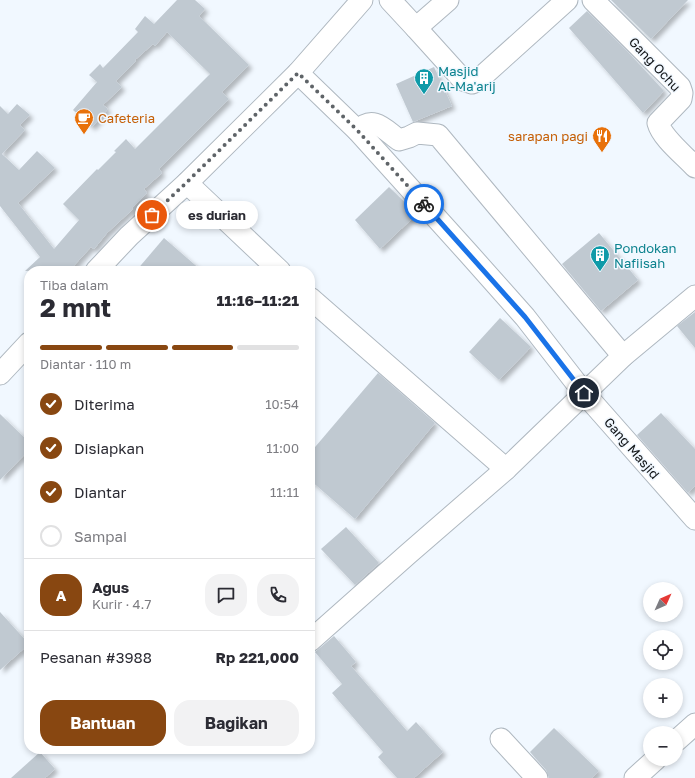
<!DOCTYPE html>
<html lang="id">
<meta charset="utf-8">
<style>
body{margin:0;font-family:"Golos Text",sans-serif;background:#f2f2f3;color:#2b2b33;height:100vh;display:flex;flex-direction:column;font-size:15px;white-space:nowrap}
*{box-sizing:border-box;margin:0}
p{font-size:13px;color:#7c7c81}
.icon{flex:none;width:22px;height:22px;fill:none;stroke:currentColor;stroke-width:2;stroke-linecap:round;stroke-linejoin:round}
.map{position:relative;flex:1;overflow:hidden}
.sheet{position:absolute;left:24px;top:266px;width:291px;height:488px;display:flex;flex-direction:column;background:#fff;border-radius:16px;box-shadow:0 2px 6px #0003}
.sheet>*{flex:none}
.needle{width:26px;rotate:45deg}
.controls{position:absolute;left:643px;top:582px;display:grid;gap:8px}
.controls a{display:grid;place-items:center;width:40px;height:40px;border-radius:50%;background:#fff;box-shadow:0 2px 6px #0003;font-size:20px}
.pin{position:absolute;display:grid;place-items:center;width:34px;height:34px;color:#fff;margin:-17px;border:2px solid #fff;border-radius:50%;box-shadow:0 1px 4px #0007}
.courier{position:absolute;display:grid;place-items:center;width:40px;height:40px;margin:-20px;border:3px solid #1a73e8;border-radius:50%;background:#fff;color:#222;box-shadow:0 1px 5px #0007}
.bubble{position:absolute;height:28px;border-radius:14px;background:#fff;box-shadow:0 2px 6px #0003;font-size:13px;font-weight:700;line-height:28px;text-align:center}
.head em{font-style:normal;font-weight:700}
.head div{display:flex;flex-direction:column-reverse}
.head{display:flex;align-items:center;justify-content:space-between;height:68px;padding:0 16px}
h1{font-size:26px;font-weight:700;line-height:30px}
.bar{display:grid;grid-template-columns:repeat(4,1fr);gap:6px 4px;align-content:center;height:48px;padding:0 16px}
.bar i{height:5px;border-radius:3px;background:#e1e1e2}
.bar .selected{background:#884711}
.bar p{grid-column:span 4}
.line{display:flex;align-items:center;gap:10px;padding:0 16px;border-top:1px solid #e1e1e2}
.line div{flex:1}
.round{display:grid;place-items:center;flex:none;width:42px;height:42px;border-radius:16px;background:#f2f2f3}
ol{padding:0 16px;list-style:none}
li{display:flex;align-items:center;gap:12px;height:44px}
li p{margin-inline-start:auto}
li .icon{padding:4px;border-radius:50%;background:#884711;color:#fff;stroke-width:4}
li:last-child{color:#7c7c81}
li i{width:22px;height:22px;border:2px solid #e1e1e2;border-radius:50%}
.primary-button{display:flex;gap:8px;margin-top:auto;padding:8px 16px}
.primary-button a{flex:1;height:46px;border-radius:16px;background:#884711;color:#fff;font-size:16px;font-weight:700;line-height:46px;text-align:center}
.primary-button a+a{background:#f2f2f3;color:#2b2b33}
.map>svg:first-child{display:block}
.building{fill:#c0c9d1;filter:url(#shadow)}
.lines{fill:none;stroke-linecap:round;stroke-linejoin:round}
.minor-casing{stroke:#afb8c0;stroke-width:23}
.minor{stroke:#fff;stroke-width:21}
.done{stroke:#5f6468;stroke-width:4;stroke-dasharray:0 7.2}
.route{stroke:#1a73e8;stroke-width:5}
.labels{text-anchor:middle;stroke-width:3;stroke-linejoin:round;paint-order:stroke}
.street-label{font-size:13px;fill:#111417;stroke:#f1f8ff}
.culture-label{font-size:13px;fill:#0d838f;stroke:#f1f8ff;text-anchor:start}
.food-label{font-size:13px;fill:#c56008;stroke:#f1f8ff;text-anchor:start}
</style>
<div class="map">
<svg width="695" height="778" viewBox="0 0 695 778">
<defs>
<filter id="shadow"><feDropShadow dx="3.5" dy="3.5" stdDeviation="2" flood-color="#0004"/></filter>
</defs>
<rect width="100%" height="100%" fill="#f1f8ff"/>
<g class="building">
<path d="M 177,0 L 195,0 L 205,9 L 199,16 L 249,65 L 222,92 L 229,99 L 159,169 L 162,173 L 144,189 L 147,193 L 132,208 L 133,209 L 107,233 L 94,249 L 91,247 L 69,271 L 25,271 L 40,257 L 0,206 L 0,106 L 8,114 L 17,104 L 30,115 L 20,125 L 25,130 L 2,154 L 19,170 L 37,151 L 55,168 L 18,203 L 54,249 L 79,220 L 63,204 L 97,169 L 98,170 L 116,152 L 114,151 L 126,139 L 135,149 L 210,74 L 167,32 L 155,46 L 153,44 L 135,60 L 136,61 L 116,81 L 122,87 L 103,105 L 108,109 L 92,127 L 73,110 L 97,82 L 89,75 L 100,64 L 103,68 L 138,32 L 135,29 L 145,16 L 154,24 Z"/>
<path d="M 611,0 L 688,0 L 651,39 Z"/>
<path d="M 587,11 L 628,52 L 664,91 L 643,113 L 569,28 Z"/>
<path d="M 434,67 L 452,106 L 413,122 L 396,84 Z"/>
<path d="M 389,187 L 417,214 L 380,249 L 355,220 Z"/>
<path d="M 599,233 L 638,280 L 601,311 L 562,264 Z"/>
<path d="M 164,238 L 202,271 L 136,271 Z"/>
<path d="M 695,312 L 695,348 L 677,326 Z"/>
<path d="M 500,318 L 531,347 L 499,380 L 469,352 Z"/>
<path d="M 378,373 L 435,423 L 355,519 L 310,480 L 310,453 Z"/>
<path d="M 661,413 L 695,449 L 695,486 L 688,493 L 637,435 Z"/>
<path d="M 0,414 L 29,442 L 29,450 L 0,480 Z"/>
<path d="M 346,527 L 379,563 L 355,585 L 321,549 Z"/>
<path d="M 0,612 L 29,644 L 0,670 Z"/>
<path d="M 334,636 L 356,662 L 351,666 L 407,731 L 416,722 L 443,752 L 414,778 L 397,778 L 378,757 L 383,752 L 332,693 L 342,684 L 315,652 Z"/>
<path d="M 554,728 L 599,771 L 592,778 L 549,778 L 546,770 L 530,752 Z"/>
<path d="M 40,752 L 55,769 L 45,778 L 11,778 Z"/>
</g>
<g class="lines">
<defs>
<g id="minor">
<path d="M 390,0 L 416,28 L 448,0"/>
<path d="M 593,0 L 680,87 L 682,93 L 681,99 L 658,123 C 662,138 684,155 695,167"/>
<path d="M 416,28 L 463,80 L 472,83 L 477,81 L 567,0"/>
<path d="M 298,73 L 358,131 L 469,254 L 525,317 L 584,393 L 695,519"/>
<path d="M 358,131 C 373,114 385,130 399,140 L 409,137 L 417,133 L 438,135 L 623,356"/>
<path d="M 187,183 L 280,271"/>
<path d="M 96,271 L 129,236 L 187,183 L 298,73 L 362,0"/>
<path d="M 310,298 L 506,469"/>
<path d="M 0,374 L 29,343"/>
<path d="M 310,641 L 408,554 L 506,469 L 623,356 L 695,296"/>
<path d="M 501,739 L 537,778"/>
<path d="M 676,741 L 695,724"/>
<path d="M 635,778 L 656,759"/>
</g>
</defs>
<use href="#minor" class="minor-casing"/>
<use href="#minor" class="minor"/>
</g>
<g class="lines">
<path class="done" d="M 152,215 L 186,183 L 298,73 L 358,131 L 424,204"/>
<path class="route" d="M 424,204 L 525,317 L 584,393"/>
</g>
<defs>
<symbol id="building-pin" viewBox="-11 -11 22 30"><path d="M0 17L-7.5 6A9.5 9.5 0 1 1 7.5 6Z" fill="#0f9aa8" stroke="#f1f8ff"/><path d="M-4-6H4V6H1V3H-1V6H-4ZM-2.5-4.3h1.7v1.8h-1.7ZM.8-4.3h1.7v1.8H.8ZM-2.5-1h1.7V.8h-1.7ZM.8-1h1.7V.8H.8Z" fill="#fff"/></symbol>
<symbol id="cafe-pin" viewBox="-11 -11 22 30"><path d="M0 17L-7.5 6A9.5 9.5 0 1 1 7.5 6Z" fill="#e8710a" stroke="#f1f8ff"/><path d="M-5.5-4.5H6V0H3Q3 3.5 0 3.5H-2.5Q-5.5 3.5-5.5 0ZM3-3.2v2h1.7v-2ZM-6 4.5H4V6H-6Z" fill="#fff"/></symbol>
<symbol id="restaurant-pin" viewBox="-11 -11 22 30"><path d="M0 17L-7.5 6A9.5 9.5 0 1 1 7.5 6Z" fill="#e8710a" stroke="#f1f8ff"/><path d="M-5-6h1v4h1v-4h1v4h1v-4h1v5L-1.5 .5V6h-2V.5L-5-1ZM5-6V6H3V1.5H1.5Q1.5-4 5-6Z" fill="#fff"/></symbol>
</defs>
<g fill-rule="evenodd">
<use href="#building-pin" x="413" y="67" width="22" height="30"/>
<use href="#cafe-pin" x="73" y="107" width="22" height="30"/>
<use href="#restaurant-pin" x="591" y="125" width="22" height="30"/>
<use href="#building-pin" x="589" y="244" width="22" height="30"/>
</g>
<g class="labels">
<g class="street-label">
<text transform="translate(655 64) rotate(47)" y="5">Gang Ochu</text>
<text transform="translate(632 448) rotate(49)" y="5">Gang Masjid</text>
</g>
<g class="culture-label">
<text x="438" y="76">Masjid<tspan x="438" dy="15">Al-Ma'arij</tspan></text>
<text x="614" y="253">Pondokan<tspan x="614" dy="15">Nafiisah</tspan></text>
</g>
<g class="food-label">
<text x="98" y="123">Cafeteria</text>
<text x="588" y="141" text-anchor="end">sarapan pagi</text>
</g>
</g>
</svg>
<div class="controls">
<a><svg class="needle" viewBox="-14 -14 28 28"><path d="M0-13l5 13h-10z" fill="#e53935"/><path d="M0 13l5-13h-10z" fill="#7c7c81"/></svg></a>
<a><svg class="icon" aria-label="locate" viewBox="0 0 24 24"><circle cx="12" cy="12" r="6"/><path d="M12 2v4M12 18v4M2 12h4M18 12h4"/></svg></a>
<a>+</a>
<a>−</a>
</div>
<div class="pin" style="left:152px;top:215px;background:#ea580c"><svg class="icon" aria-label="bag" viewBox="0 0 24 24"><path d="M5 8h14l-1 12H6zM9 8a3 3 0 0 1 6 0"/></svg></div>
<div class="pin" style="left:584px;top:393px;background:#1f2937"><svg class="icon" aria-label="home" viewBox="0 0 24 24"><path d="M3 11l9-7 9 7M6 9v11h12V9"/></svg></div>
<div class="courier" style="left:424px;top:204px"><svg class="icon" aria-label="bike" viewBox="0 0 24 24"><circle cx="6" cy="16" r="4"/><circle cx="18" cy="16" r="4"/><path d="M6 16l4-8h5l3 8M10 8l3 8H6M13 5h3"/></svg></div>
<div class="bubble" style="left:176px;top:201px;width:82px">es durian</div>
<section class="sheet">
<div class="head"><div><h1>2 mnt</h1><p>Tiba dalam</p></div><em>11:16–11:21</em></div>
<div class="bar"><i class="selected"></i><i class="selected"></i><i class="selected"></i><i></i><p>Diantar · 110 m</p></div>
<ol>
<li><svg class="icon" aria-label="check" viewBox="0 0 24 24"><path d="M5 12l5 5 9-10"/></svg>Diterima<p>10:54</p></li>
<li><svg class="icon" aria-label="check" viewBox="0 0 24 24"><path d="M5 12l5 5 9-10"/></svg>Disiapkan<p>11:00</p></li>
<li><svg class="icon" aria-label="check" viewBox="0 0 24 24"><path d="M5 12l5 5 9-10"/></svg>Diantar<p>11:11</p></li>
<li><i></i>Sampai</li>
</ol>
<div class="line" style="height:72px"><b class="round" style="background:#884711;color:#fff">A</b><div><b>Agus</b><p>Kurir · 4.7</p></div><a class="round"><svg class="icon" aria-label="chat" viewBox="0 0 24 24"><path d="M4 5h16v11H9l-5 4z"/></svg></a><a class="round"><svg class="icon" aria-label="phone" viewBox="0 0 24 24"><path d="M5 4h4l2 5-3 2q2 4 5 5l2-3 5 2v4C11 20 4 13 5 4z"/></svg></a></div>
<div class="line" style="height:52px"><div>Pesanan #3988</div><b>Rp 221,000</b></div>
<div class="primary-button"><a>Bantuan</a><a>Bagikan</a></div>
</section>
</div>
